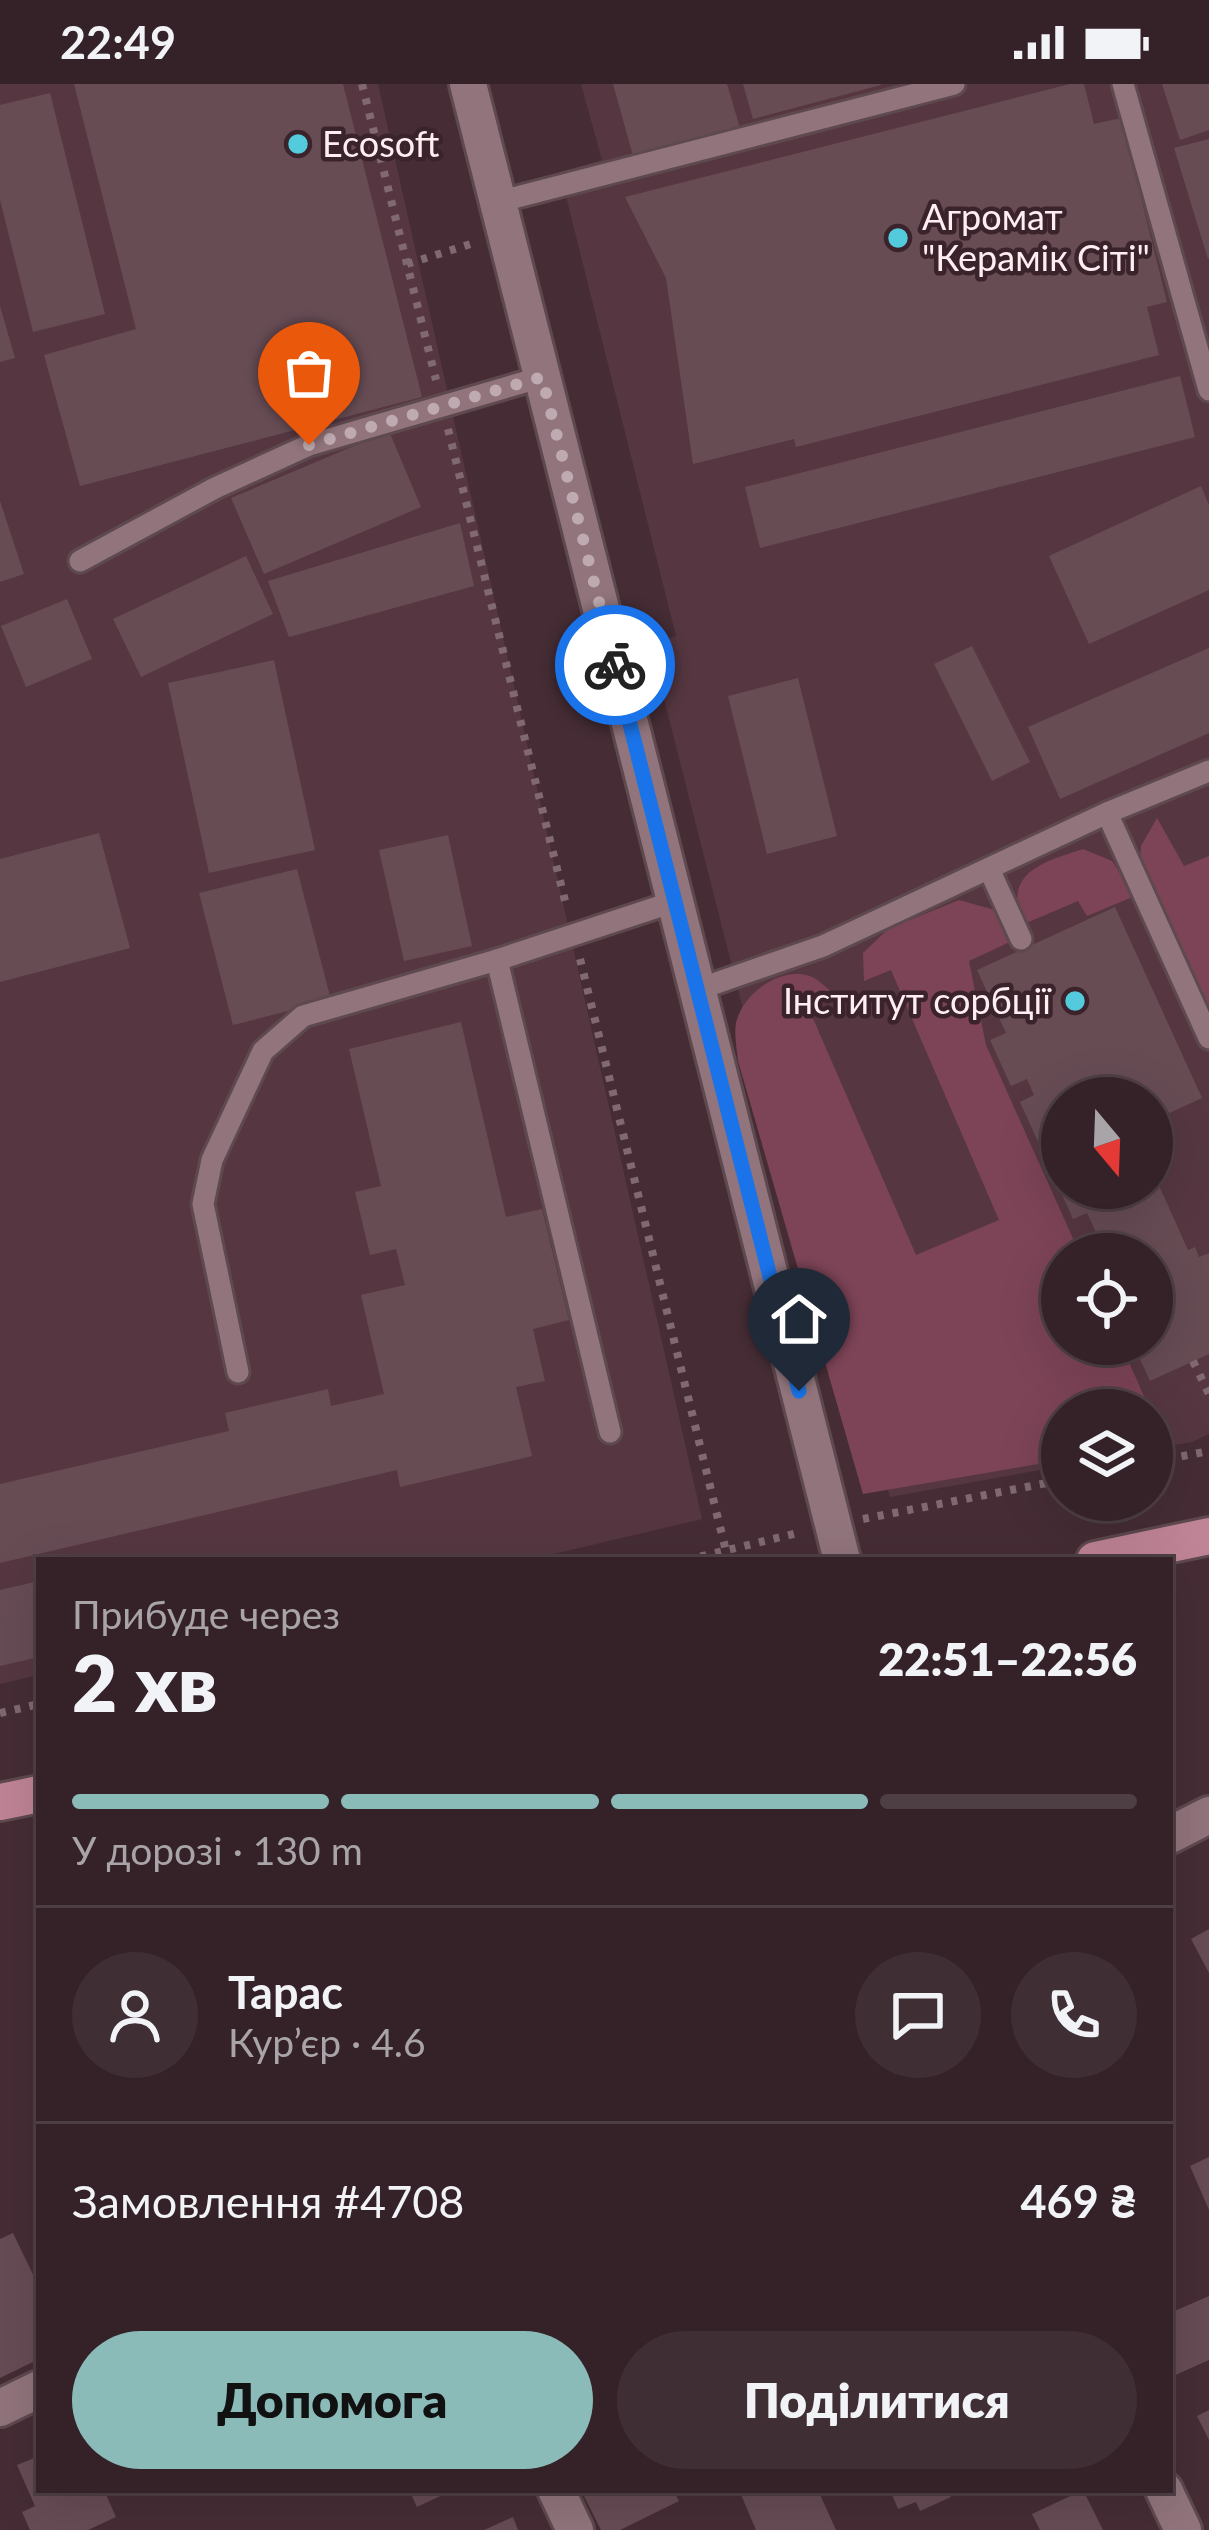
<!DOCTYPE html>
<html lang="uk">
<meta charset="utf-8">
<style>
body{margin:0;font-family:Lato,sans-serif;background:#3f2f34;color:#f1f3f6;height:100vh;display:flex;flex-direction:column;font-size:45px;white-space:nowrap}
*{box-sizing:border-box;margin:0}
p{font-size:39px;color:#a9a4a8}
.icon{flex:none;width:66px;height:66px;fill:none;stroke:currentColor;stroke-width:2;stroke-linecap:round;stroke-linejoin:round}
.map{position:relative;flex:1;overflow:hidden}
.side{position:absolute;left:36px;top:1473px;width:1137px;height:936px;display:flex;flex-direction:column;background:#342228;border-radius:0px;box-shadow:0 12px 48px #0002,0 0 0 3px #4e3f45}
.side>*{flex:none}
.needle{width:78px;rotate:161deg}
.tools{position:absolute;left:1041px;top:993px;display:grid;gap:24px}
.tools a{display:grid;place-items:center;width:132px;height:132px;border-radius:50%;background:#342228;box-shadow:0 12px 48px #0002,0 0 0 3px #4e3f45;font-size:60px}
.pin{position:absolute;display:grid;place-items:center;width:102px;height:102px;color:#fff;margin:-123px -51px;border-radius:50% 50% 50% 0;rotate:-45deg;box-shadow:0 0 12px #0007}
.pin .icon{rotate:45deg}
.courier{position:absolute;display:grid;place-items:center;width:120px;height:120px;margin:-60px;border:9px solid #1a73e8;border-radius:50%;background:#fff;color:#222;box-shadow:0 3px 15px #0007}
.overview em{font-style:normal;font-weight:800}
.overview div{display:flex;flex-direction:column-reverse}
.overview{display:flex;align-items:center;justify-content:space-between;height:204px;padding:0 36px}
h1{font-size:78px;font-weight:800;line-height:90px}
.bar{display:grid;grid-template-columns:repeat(4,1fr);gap:18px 12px;align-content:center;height:144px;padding:0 36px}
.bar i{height:15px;border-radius:9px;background:#4e3f45}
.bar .selected{background:#8bbbb9}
.bar p{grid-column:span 4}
.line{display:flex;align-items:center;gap:30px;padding:0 36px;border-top:3px solid #4e3f45}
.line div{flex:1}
.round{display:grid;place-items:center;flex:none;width:126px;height:126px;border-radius:63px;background:#3f2f34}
.button{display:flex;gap:24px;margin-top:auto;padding:24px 36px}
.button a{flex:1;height:138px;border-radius:72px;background:#8bbbb9;color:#111;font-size:48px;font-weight:800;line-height:138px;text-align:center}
.button a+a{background:#3f2f34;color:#f1f3f6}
.status{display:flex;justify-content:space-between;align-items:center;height:84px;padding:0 60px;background:#342228;direction:ltr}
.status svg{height:33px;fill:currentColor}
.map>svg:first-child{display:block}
.built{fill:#563741;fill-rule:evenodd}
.green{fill:#7d4457}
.building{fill:#674c54}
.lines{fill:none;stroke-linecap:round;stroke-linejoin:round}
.lane-casing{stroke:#5e494f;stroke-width:27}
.street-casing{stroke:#5e494f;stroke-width:42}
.secondary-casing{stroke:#5e494f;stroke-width:42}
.primary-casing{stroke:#5e494f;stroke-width:42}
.path{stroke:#806970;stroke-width:8;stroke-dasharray:6 9;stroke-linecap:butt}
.lane{stroke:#91747c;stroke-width:21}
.street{stroke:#91747c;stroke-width:36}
.secondary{stroke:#91747c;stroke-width:36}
.primary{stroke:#bf8496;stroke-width:36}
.done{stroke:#beaab0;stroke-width:12;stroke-dasharray:0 21.6}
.route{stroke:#1a73e8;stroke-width:15}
.poi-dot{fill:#54cadd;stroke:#3b232b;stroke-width:4.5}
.labels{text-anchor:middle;stroke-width:9;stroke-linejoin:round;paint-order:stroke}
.poi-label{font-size:36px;fill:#feeef2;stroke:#3b232b;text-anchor:start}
</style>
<div class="status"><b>22:49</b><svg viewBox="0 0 49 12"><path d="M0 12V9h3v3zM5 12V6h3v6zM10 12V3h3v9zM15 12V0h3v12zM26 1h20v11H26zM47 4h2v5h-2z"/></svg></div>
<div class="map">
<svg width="1209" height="2446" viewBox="0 0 1209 2446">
<rect width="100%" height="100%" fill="#462d35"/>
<g class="built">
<path d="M 0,0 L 378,0 L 702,1435 L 528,1476 L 39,1476 L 39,1591 L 0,1600 Z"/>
<path d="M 581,0 L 1209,0 L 1209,1350 L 1192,1358 L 1152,1365 L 1152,1326 L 1062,1326 L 1062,1382 L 890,1413 L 748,945 L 650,560 L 676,552 L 560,88 L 602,76 ZM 1062,1014 L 1152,1014 L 1152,1104 L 1062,1104 ZM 1062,1170 L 1152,1170 L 1152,1260 L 1062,1260 Z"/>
</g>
<g class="green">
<path d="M 1157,734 L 1184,782 L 1209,772 L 1209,926 L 1140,777 L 1141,762 Z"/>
<path d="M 1083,765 L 1112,777 L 1135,812 L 1087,832 L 1078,817 L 1024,840 C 1001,789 1043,778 1083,765 Z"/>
<path d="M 959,816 L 995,826 L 1012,857 L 969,877 L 986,961 L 1080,1170 L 1062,1170 L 1062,1260 L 1121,1260 L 1150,1326 L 1062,1326 L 1062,1376 L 863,1410 L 738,977 C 737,966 734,950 736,939 C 742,910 780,882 810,892 C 818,895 827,904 833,910 L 808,923 L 916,1171 L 999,1136 L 891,886 L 864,897 L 863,869 L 888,845 Z"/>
</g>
<g class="building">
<path d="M 74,0 L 343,0 L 422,313 L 80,402 L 44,271 L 136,245 Z"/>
<path d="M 613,0 L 727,0 L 740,44 L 633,72 Z"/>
<path d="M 743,0 L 881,0 L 881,1 L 753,35 Z"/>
<path d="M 1070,0 L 1084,0 L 1094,40 L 1121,34 L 1167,218 L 1147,223 L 1159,271 L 796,363 L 794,355 L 693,380 L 666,194 L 625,113 Z"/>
<path d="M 1162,0 L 1209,0 L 1209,46 L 1180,56 Z"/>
<path d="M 50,9 L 105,230 L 33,248 L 0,116 L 0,21 Z"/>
<path d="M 1209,55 L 1209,175 L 1208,175 L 1174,64 Z"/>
<path d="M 0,222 L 15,274 L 0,278 Z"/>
<path d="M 1180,292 L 1195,353 L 760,464 L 745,403 Z"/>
<path d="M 389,347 L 421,423 L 264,490 L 231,414 Z"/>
<path d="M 1201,402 L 1209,421 L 1209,506 L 1089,560 L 1049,472 Z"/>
<path d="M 0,417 L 24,490 L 0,498 Z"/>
<path d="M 460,439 L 474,502 L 289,553 L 268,497 Z"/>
<path d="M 246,472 L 273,530 L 141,593 L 113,535 Z"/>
<path d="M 67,515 L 92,575 L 26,603 L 1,542 Z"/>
<path d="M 972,562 L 1030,678 L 992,697 L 934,580 Z"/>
<path d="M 1209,564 L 1209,649 L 1060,715 L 1028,643 Z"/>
<path d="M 274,576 L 315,766 L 209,789 L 168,599 Z"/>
<path d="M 798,594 L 837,752 L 767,770 L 728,612 Z"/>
<path d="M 99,749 L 130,864 L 0,898 L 0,775 Z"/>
<path d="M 448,751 L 472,862 L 404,877 L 379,766 Z"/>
<path d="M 297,785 L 331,916 L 233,941 L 199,809 Z"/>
<path d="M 1115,823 L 1202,1014 L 1152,1037 L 1152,1014 L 1062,1014 L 1062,1073 L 1057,1063 L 1043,1069 L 1020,1018 L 1034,1011 L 1027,995 L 1011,1002 L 990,956 L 1006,949 L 977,886 Z"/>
<path d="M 461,938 L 506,1133 L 542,1125 L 569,1236 L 533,1245 L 545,1297 L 516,1303 L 532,1372 L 400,1403 L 397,1386 L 0,1479 L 0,1400 L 229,1347 L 225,1329 L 328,1305 L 331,1322 L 384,1310 L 361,1211 L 405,1201 L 396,1165 L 370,1171 L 355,1108 L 381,1102 L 349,965 Z"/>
<path d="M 1062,1079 L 1062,1104 L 1152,1104 L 1152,1086 L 1188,1166 L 1195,1163 L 1199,1173 L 1209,1169 L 1209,1270 L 1150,1297 L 1133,1260 L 1152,1260 L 1152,1170 L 1106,1170 L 1087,1129 L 1073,1135 L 1050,1084 Z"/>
<path d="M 39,1497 L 39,1573 L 0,1582 L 0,1506 Z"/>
<path d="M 1209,1845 L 1209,1889 L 1191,1855 Z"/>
<path d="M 1209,2073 L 1209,2126 L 1190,2082 Z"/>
<path d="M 13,2149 L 39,2203 L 39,2275 L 0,2294 L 0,2155 Z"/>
<path d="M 1209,2212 L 1209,2276 L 1171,2293 L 1170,2229 Z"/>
<path d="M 1209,2326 L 1209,2356 L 1197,2332 Z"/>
<path d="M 39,2372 L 39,2406 L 104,2406 L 116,2433 L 88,2446 L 30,2446 L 22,2428 L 35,2422 L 17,2381 Z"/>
<path d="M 409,2406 L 453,2406 L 417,2423 Z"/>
<path d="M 581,2406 L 673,2406 L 679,2417 L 620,2446 L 601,2446 Z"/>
<path d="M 739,2406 L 818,2406 L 836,2446 L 756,2446 Z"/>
<path d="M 890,2406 L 948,2406 L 951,2413 L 920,2427 L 916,2418 L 898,2425 Z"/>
<path d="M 1083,2406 L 1103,2446 L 1040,2446 L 1032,2430 Z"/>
<path d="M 513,2433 L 518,2446 L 484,2446 Z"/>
</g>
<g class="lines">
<defs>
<g id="lane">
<path d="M 1123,0 L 1209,306"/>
<path d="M 498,118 L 954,0"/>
<path d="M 80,477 L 215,404 L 309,361 L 542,293"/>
<path d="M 1107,729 L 1209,954"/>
<path d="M 989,785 L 1021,855"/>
<path d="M 497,876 L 610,1348"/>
<path d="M 699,905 L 823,862 L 1107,729 L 1209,687"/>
<path d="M 238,1288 L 203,1120 L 212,1076 L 263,967 L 303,932 L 497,876 L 676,817"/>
</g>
<g id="street">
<path d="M 1170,1751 L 1209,1731"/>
<path d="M 0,2324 L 39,2305"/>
<path d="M 556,2406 L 575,2446"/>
<path d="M 1164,2406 L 1183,2446"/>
</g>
<path id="secondary" d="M 468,0 L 842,1476"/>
<g id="primary">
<path d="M 1095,1476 L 1209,1452"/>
<path d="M 0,1718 L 39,1710"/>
</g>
</defs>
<use href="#lane" class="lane-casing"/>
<use href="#street" class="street-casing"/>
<use href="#secondary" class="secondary-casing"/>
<use href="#primary" class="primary-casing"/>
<g class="path">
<path d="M 362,0 L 436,296"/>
<path d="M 407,180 L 474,159"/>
<path d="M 448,345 L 567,825"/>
<path d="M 580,875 L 726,1467"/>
<path d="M 1193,1277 L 1209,1310"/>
<path d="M 1152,1378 L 1209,1367"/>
<path d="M 863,1435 L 1062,1396"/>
<path d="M 686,1476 L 802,1448"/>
<path d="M 0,1629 L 39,1620"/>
</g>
<use href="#lane" class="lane"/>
<use href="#street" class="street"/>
<use href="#secondary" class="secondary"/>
<use href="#primary" class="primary"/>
</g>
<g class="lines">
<path class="done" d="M 309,361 L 542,293 L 615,581"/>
<path class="route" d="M 615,581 L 799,1307"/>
</g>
<g class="poi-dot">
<circle cx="298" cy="60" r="12"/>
<circle cx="898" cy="154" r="12"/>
<circle cx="1075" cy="917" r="12"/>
</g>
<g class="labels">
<g class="poi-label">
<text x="322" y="73">Ecosoft</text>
<text x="922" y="146">Агромат<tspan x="922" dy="41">"Керамік Сіті"</tspan></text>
<text x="1051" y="930" text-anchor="end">Інститут сорбції</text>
</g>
</g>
</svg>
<div class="tools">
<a><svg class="needle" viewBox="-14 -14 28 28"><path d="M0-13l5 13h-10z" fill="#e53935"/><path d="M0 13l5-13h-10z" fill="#a9a4a8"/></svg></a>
<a><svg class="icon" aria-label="locate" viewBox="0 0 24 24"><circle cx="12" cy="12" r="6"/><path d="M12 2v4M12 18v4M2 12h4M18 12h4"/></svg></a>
<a><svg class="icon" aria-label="layers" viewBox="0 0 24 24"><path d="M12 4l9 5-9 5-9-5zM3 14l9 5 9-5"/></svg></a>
</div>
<div class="pin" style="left:309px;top:361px;background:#ea580c"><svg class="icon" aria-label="bag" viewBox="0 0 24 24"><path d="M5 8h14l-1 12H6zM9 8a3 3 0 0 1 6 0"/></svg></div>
<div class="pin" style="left:799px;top:1307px;background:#1f2937"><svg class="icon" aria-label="home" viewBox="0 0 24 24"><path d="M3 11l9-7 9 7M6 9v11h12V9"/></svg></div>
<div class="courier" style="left:615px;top:581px"><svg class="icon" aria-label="bike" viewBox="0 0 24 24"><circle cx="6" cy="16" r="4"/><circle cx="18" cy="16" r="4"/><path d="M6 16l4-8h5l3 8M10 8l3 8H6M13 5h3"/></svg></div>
<section class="side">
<div class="overview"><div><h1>2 хв</h1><p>Прибуде через</p></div><em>22:51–22:56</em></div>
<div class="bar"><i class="selected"></i><i class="selected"></i><i class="selected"></i><i></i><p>У дорозі · 130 m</p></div>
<div class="line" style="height:216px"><a class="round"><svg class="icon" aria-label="person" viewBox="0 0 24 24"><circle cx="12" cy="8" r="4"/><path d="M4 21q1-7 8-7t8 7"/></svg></a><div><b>Тарас</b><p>Кур’єр · 4.6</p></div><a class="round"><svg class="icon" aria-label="chat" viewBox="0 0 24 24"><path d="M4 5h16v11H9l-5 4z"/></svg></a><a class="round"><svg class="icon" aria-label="phone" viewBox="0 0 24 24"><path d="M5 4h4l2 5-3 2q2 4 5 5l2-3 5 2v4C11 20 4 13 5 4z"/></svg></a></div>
<div class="line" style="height:156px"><div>Замовлення #4708</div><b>469 ₴</b></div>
<div class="button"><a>Допомога</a><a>Поділитися</a></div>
</section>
</div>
